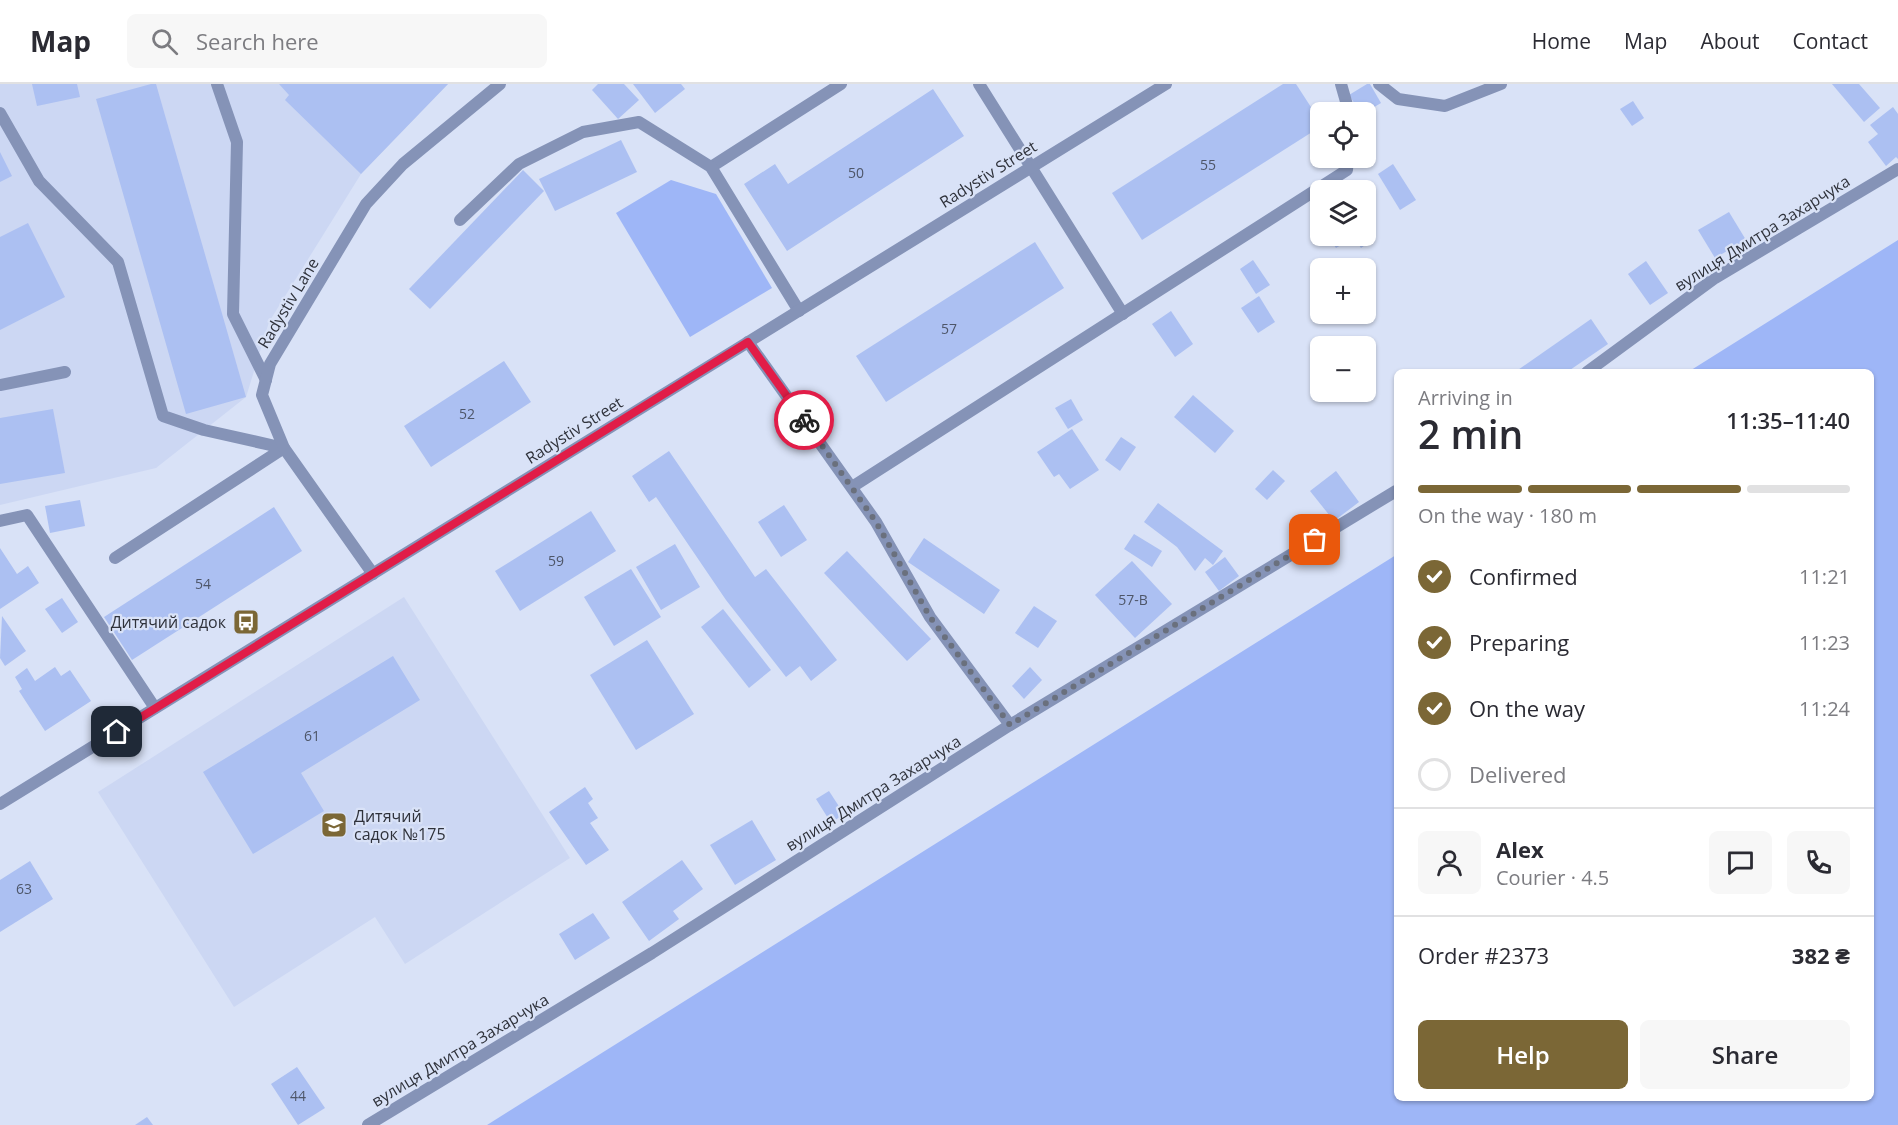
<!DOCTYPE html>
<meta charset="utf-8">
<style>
body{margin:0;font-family:"Open Sans",sans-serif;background:#f7f7f7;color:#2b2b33;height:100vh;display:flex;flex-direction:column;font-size:22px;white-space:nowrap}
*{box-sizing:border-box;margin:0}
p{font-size:20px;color:#7c7c81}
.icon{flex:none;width:33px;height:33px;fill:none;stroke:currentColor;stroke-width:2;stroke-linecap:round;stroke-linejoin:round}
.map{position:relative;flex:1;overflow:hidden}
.panel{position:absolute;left:1394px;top:285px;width:480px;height:732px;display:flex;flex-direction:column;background:#fff;border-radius:9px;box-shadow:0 2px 4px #0004}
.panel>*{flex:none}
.controls{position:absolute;left:1310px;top:18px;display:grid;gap:12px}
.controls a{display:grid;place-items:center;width:66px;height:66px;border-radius:9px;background:#fff;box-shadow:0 2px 4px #0004;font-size:30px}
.pin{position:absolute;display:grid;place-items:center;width:51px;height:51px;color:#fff;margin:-26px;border-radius:12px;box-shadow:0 3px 9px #0006}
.courier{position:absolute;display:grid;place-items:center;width:60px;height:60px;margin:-30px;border:4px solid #e11d48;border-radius:50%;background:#fff;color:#222;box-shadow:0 2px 8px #0007}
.summary em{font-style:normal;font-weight:600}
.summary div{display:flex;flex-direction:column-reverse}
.summary{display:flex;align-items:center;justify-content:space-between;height:102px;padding:0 24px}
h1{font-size:39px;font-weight:600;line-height:45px}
.bar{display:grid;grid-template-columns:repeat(4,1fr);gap:9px 6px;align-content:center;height:72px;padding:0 24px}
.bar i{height:8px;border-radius:4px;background:#e1e1e2}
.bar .current{background:#7b6736}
.bar p{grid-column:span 4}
.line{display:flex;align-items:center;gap:15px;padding:0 24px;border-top:2px solid #e1e1e2}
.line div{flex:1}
.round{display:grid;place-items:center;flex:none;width:63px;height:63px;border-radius:9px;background:#f7f7f7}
ol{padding:0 24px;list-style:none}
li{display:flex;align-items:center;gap:18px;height:66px}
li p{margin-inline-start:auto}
li .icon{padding:6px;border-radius:50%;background:#7b6736;color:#fff;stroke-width:4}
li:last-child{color:#7c7c81}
li i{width:33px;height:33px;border:3px solid #e1e1e2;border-radius:50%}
.cta{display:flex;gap:12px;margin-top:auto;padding:12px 24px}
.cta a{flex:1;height:69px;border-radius:9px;background:#7b6736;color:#fff;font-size:24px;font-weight:600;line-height:69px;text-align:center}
.cta a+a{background:#f7f7f7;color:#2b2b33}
header{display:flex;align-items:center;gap:36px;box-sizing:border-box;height:84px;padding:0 30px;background:#fff;border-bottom:2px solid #e1e1e2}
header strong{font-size:28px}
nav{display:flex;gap:33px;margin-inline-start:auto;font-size:21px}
.search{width:420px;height:54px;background:#f7f7f7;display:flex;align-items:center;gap:15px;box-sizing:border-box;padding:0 21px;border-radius:9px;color:#7c7c81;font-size:22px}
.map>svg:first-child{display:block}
.built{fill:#ccd7f3}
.green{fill:#9eb6f7}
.building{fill:#acc0f2}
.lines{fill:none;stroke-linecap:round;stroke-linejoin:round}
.service{stroke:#8593b7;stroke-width:12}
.minor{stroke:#8593b7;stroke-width:12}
.done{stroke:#6a707d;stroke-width:6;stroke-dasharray:0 10.8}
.route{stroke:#e11d48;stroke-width:8}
.labels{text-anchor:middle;stroke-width:4.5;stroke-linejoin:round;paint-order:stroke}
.number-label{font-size:14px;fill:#4e5669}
.street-label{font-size:16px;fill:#2f323b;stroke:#d9e2f7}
.poi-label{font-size:16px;fill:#2f323b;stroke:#d9e2f7;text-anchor:end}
</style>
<header>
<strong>Map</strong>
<div class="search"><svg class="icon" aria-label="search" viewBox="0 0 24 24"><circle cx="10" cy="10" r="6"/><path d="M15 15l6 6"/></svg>Search here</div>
<nav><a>Home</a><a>Map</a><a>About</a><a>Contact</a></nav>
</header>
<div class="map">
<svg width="1898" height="1041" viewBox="0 0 1898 1041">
<rect width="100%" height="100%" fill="#d9e2f7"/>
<g class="built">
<path d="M 0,0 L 448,0 L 361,90 L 269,238 L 246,313 L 156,384 L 0,421 Z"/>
<path d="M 404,513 L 570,774 L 405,880 L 375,833 L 234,923 L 98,708 Z"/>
</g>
<g class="green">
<path d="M 671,96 L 716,110 L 772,204 L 690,253 L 616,129 Z"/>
<path d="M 1898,156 L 1898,1041 L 487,1041 L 1396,471 L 1396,1014 L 1870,1014 L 1870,288 L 1688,288 Z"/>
</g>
<g class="building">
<path d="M 32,0 L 77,0 L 80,13 L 37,22 Z"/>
<path d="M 151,0 L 156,0 L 246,313 L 186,330 L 96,15 Z"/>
<path d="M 279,0 L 448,0 L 361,90 L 285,16 L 289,11 Z"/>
<path d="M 598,0 L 624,0 L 639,16 L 618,35 L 592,6 Z"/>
<path d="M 633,0 L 681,0 L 685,5 L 655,29 Z"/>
<path d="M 1283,0 L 1296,0 L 1320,37 L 1320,43 L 1142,156 L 1112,109 Z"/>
<path d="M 1367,0 L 1370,0 L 1381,19 L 1366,28 L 1360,28 L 1349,11 Z"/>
<path d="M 1832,0 L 1859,0 L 1880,24 L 1864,38 Z"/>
<path d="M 933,5 L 964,52 L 787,167 L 744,100 L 775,80 L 788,100 Z"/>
<path d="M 1633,17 L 1644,34 L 1632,42 L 1620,25 Z"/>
<path d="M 1893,23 L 1898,30 L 1898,75 L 1896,73 L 1886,82 L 1868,58 L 1878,50 L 1870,41 Z"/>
<path d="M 621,56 L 637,88 L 555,127 L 539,95 Z"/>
<path d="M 0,68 L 12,92 L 0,98 Z"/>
<path d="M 1393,80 L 1416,116 L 1400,126 L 1378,90 Z"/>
<path d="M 523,86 L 544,107 L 430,225 L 409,205 Z"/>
<path d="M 1729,128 L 1746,156 L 1715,174 L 1698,146 Z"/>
<path d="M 28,139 L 65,213 L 0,246 L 0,153 Z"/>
<path d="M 1365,147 L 1372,156 L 1361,164 L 1353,152 L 1365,152 Z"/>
<path d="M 1328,152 L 1342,152 L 1346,158 L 1336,164 Z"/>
<path d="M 1035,158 L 1064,204 L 886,318 L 856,272 Z"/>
<path d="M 1253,176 L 1270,201 L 1256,210 L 1240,185 Z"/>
<path d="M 1646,177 L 1668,209 L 1650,221 L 1628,190 Z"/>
<path d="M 1259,212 L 1275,238 L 1258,249 L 1241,224 Z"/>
<path d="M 1171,227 L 1193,260 L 1175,273 L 1152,240 Z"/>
<path d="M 1591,235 L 1608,260 L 1567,288 L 1515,288 Z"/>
<path d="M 504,277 L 531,318 L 431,383 L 404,342 Z"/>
<path d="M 1193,311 L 1234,347 L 1215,369 L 1174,333 Z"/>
<path d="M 1071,315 L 1083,336 L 1068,345 L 1055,324 Z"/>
<path d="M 53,325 L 65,389 L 0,400 L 0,334 Z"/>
<path d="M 1072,345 L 1099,386 L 1070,405 L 1059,390 L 1054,393 L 1037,368 Z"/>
<path d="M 1121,353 L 1136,363 L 1120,387 L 1105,376 Z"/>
<path d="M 669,367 L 755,493 L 766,485 L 837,576 L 811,597 L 800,582 L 786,593 L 726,516 L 656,413 L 649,418 L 632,392 Z"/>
<path d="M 1273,386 L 1285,397 L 1267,416 L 1255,405 Z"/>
<path d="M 1336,387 L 1359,418 L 1334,437 L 1310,407 Z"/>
<path d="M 80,416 L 85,442 L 50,449 L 45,422 Z"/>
<path d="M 1158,419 L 1223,467 L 1213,481 L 1205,474 L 1195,487 L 1177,463 L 1144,438 Z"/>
<path d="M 784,421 L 807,456 L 781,473 L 758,438 Z"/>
<path d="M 274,423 L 302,467 L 132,576 L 104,533 Z"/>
<path d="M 591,427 L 616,467 L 520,527 L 495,487 Z"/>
<path d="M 1134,450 L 1162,467 L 1152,483 L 1124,465 Z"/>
<path d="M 924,454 L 1000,506 L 984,530 L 908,478 Z"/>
<path d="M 675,460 L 700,503 L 661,526 L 636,483 Z"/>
<path d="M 0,464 L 17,490 L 28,482 L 39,499 L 0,525 Z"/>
<path d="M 847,467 L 931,555 L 907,577 L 824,489 Z"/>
<path d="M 1225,473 L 1239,492 L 1219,507 L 1205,488 Z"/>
<path d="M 1132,477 L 1172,520 L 1135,554 L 1095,511 Z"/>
<path d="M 631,485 L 661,533 L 614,562 L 584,513 Z"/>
<path d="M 62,514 L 78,538 L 62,549 L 45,525 Z"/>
<path d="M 1034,522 L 1057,537 L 1038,564 L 1015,549 Z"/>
<path d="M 723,525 L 771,586 L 749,604 L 701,543 Z"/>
<path d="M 2,532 L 26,567 L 5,582 L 0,574 Z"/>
<path d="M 647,556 L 694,630 L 636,666 L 590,591 Z"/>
<path d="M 393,572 L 420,616 L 301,689 L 324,727 L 253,770 L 203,688 Z"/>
<path d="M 55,583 L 61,592 L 70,586 L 91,617 L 45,647 L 19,607 L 22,605 L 15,593 L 27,584 L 35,597 Z"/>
<path d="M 1030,583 L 1042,596 L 1024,615 L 1012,602 Z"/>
<path d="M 585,703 L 593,715 L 588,719 L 598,734 L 590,739 L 609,766 L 586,781 L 549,728 Z"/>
<path d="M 829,707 L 844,730 L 831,739 L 816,715 Z"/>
<path d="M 752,736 L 776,776 L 735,801 L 710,761 Z"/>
<path d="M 682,776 L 703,805 L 673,827 L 679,835 L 649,857 L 622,818 Z"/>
<path d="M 30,777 L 53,815 L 0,848 L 0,796 Z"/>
<path d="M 593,829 L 610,854 L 575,876 L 559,850 Z"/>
<path d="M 297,983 L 325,1024 L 298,1041 L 271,1000 Z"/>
<path d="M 147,1033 L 153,1041 L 135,1041 Z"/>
</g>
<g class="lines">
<g class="service">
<path d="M 217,0 L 237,58 L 233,230 L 266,296"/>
<path d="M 979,0 L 1123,230"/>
<path d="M 1341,0 L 1349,28"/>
<path d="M 1379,0 L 1398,15 L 1445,22 L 1501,0"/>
<path d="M 0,29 L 39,97 L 118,178 L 163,332 L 204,346 L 284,364 L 115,474"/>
<path d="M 711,83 L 841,0"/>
<path d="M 460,136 L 519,80 L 583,48 L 639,38 L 711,83 L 799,227"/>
<path d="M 748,258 L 876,438 L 930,533 L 1010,641"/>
<path d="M 0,301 L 65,288"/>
<path d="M 852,403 L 1347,86 L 1348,74"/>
<path d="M 0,437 L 27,431 L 155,624"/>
</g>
<g class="minor">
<path d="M 1587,288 L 1715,194 L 1898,85"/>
<path d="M 373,490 L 284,364 L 262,311 L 270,280 L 366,120 L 403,80 L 500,0"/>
<path d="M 0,720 L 1166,0"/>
<path d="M 368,1041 L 652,869 L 1010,641 L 1396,407"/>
</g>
</g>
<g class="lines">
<path class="done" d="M 804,336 L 876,438 L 930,533 L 1010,641 L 1315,456"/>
<path class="route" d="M 117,648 L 748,258 L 804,336"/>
</g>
<defs>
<symbol id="bus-square" viewBox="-11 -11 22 22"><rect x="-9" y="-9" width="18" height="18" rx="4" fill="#7b6736" stroke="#d9e2f7"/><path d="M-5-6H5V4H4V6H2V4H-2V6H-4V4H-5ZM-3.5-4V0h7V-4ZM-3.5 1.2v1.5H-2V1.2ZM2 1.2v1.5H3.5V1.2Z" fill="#fff"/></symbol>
<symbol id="school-square" viewBox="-11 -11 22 22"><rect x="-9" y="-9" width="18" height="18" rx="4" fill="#7b6736" stroke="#d9e2f7"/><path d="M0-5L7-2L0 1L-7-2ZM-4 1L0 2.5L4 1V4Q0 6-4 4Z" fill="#fff"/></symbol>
</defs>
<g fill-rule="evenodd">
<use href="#bus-square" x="231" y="523" width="30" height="30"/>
<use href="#school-square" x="319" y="726" width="30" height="30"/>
</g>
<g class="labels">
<g class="number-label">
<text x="1208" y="86">55</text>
<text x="856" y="94">50</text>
<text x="949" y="250">57</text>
<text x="467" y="335">52</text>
<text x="556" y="482">59</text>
<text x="203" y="505">54</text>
<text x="1133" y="521">57-В</text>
<text x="312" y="657">61</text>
<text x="24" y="810">63</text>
<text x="298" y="1017">44</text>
</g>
<g class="street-label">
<text transform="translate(988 90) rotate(-32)" y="6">Radystiv Street</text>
<text transform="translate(1762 149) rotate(-32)" y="6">вулиця Дмитра Захарчука</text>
<text transform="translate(288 219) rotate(-59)" y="6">Radystiv Lane</text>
<text transform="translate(574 346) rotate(-32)" y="6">Radystiv Street</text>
<text transform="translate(873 709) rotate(-32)" y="6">вулиця Дмитра Захарчука</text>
<text transform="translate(460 966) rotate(-31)" y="6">вулиця Дмитра Захарчука</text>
</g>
<g class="poi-label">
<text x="226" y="544">Дитячий садок</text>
<text x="354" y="738" text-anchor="start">Дитячий<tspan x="354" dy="18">садок №175</tspan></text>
</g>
</g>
</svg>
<div class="controls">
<a><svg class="icon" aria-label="locate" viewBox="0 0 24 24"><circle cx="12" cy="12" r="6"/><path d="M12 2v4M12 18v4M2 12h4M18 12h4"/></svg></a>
<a><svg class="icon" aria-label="layers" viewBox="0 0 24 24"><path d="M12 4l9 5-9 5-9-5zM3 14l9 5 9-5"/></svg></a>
<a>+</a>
<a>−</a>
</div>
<div class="pin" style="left:1315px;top:456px;background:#ea580c"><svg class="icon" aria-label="bag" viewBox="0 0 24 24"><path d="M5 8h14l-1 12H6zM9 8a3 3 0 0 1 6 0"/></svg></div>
<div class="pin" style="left:117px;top:648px;background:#1f2937"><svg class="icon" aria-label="home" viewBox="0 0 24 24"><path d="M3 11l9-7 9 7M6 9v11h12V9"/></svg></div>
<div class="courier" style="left:804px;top:336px"><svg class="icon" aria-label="bike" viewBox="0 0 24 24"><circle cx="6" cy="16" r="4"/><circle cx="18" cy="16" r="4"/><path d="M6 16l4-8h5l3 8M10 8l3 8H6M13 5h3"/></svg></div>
<section class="panel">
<div class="summary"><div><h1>2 min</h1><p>Arriving in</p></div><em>11:35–11:40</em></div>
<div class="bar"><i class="current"></i><i class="current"></i><i class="current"></i><i></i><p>On the way · 180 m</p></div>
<ol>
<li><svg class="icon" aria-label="check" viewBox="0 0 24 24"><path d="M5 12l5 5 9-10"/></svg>Confirmed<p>11:21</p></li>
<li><svg class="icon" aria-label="check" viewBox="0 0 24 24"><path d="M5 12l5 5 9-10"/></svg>Preparing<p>11:23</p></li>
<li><svg class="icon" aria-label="check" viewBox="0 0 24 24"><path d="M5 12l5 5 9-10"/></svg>On the way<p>11:24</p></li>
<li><i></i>Delivered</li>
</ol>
<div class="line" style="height:108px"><a class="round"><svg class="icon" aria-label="person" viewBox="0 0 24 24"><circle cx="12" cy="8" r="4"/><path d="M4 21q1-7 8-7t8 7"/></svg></a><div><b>Alex</b><p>Courier · 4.5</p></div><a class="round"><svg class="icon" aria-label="chat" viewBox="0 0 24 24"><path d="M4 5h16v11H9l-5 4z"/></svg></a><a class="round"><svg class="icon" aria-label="phone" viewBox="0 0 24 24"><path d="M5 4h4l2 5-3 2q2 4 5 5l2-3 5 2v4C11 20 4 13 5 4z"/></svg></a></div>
<div class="line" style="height:78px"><div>Order #2373</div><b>382 ₴</b></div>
<div class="cta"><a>Help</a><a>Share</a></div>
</section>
</div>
